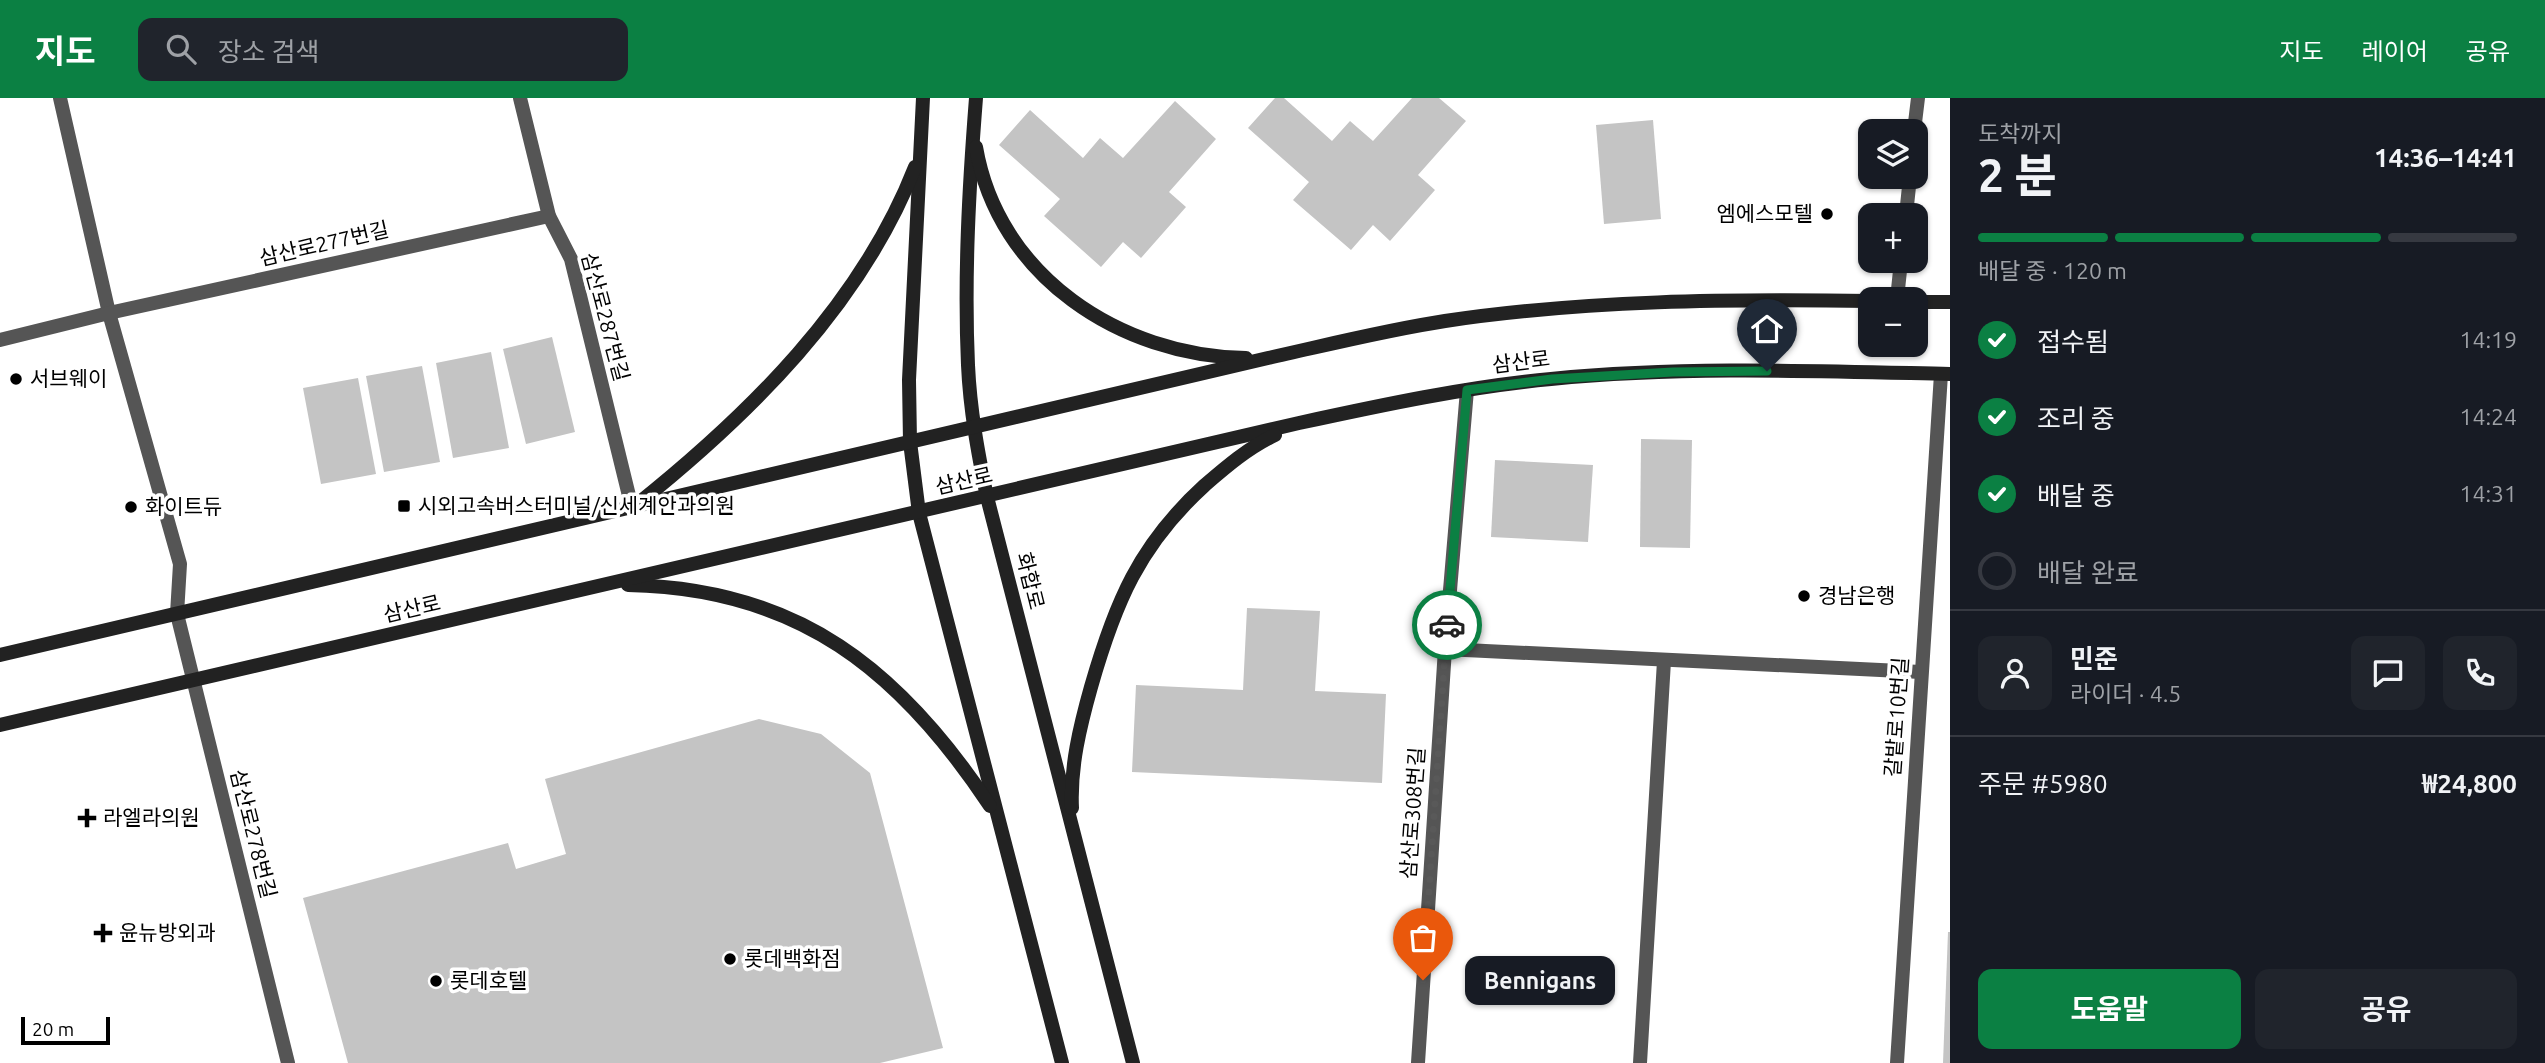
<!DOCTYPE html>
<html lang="ko">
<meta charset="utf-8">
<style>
body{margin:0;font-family:Ubuntu,"Noto Sans KR",sans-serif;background:#20242c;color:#f1f3f6;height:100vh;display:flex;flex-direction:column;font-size:26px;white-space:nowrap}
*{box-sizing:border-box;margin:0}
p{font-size:23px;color:#9ea1a6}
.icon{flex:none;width:38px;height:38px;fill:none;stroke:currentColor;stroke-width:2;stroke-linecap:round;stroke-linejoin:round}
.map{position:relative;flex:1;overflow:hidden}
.panel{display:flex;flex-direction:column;background:#171b24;width:595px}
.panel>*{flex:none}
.tools{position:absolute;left:1858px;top:21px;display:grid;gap:14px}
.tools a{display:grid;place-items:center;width:70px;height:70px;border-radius:14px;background:#171b24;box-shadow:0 2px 5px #0004;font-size:35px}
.scale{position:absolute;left:21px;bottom:18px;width:89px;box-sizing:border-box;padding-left:7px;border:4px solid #000;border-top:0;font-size:19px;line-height:24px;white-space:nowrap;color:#000;-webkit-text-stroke:5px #fff;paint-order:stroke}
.pin{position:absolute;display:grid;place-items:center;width:60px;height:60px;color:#fff;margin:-72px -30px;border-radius:50% 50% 50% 0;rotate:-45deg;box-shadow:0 0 7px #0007}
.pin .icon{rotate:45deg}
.courier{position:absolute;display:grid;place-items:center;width:70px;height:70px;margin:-35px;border:5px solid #0b8043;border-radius:50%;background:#fff;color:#222;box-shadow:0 2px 9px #0007}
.bubble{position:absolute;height:49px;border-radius:14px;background:#171b24;box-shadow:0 2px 5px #0004;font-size:23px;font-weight:700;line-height:49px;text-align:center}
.overview em{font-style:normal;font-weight:700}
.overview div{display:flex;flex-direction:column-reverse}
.overview{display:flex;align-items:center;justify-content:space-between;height:119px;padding:0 28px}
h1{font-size:46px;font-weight:700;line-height:52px}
.bar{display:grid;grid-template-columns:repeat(4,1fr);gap:10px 7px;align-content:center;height:84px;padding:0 28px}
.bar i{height:9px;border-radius:5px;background:#363941}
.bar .on{background:#0b8043}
.bar p{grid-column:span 4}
.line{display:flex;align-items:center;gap:18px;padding:0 28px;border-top:2px solid #363941}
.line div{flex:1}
.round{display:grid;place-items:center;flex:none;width:74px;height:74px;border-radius:14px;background:#20242c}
ol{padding:0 28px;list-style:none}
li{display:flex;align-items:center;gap:21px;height:77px}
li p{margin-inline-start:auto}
li .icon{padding:7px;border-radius:50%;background:#0b8043;color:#fff;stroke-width:4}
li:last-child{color:#9ea1a6}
li i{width:38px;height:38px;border:4px solid #363941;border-radius:50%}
.cta{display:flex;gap:14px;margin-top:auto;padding:14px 28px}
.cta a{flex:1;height:80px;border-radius:14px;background:#0b8043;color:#fff;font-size:28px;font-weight:700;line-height:80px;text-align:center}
.cta a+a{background:#20242c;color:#f1f3f6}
header{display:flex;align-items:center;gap:42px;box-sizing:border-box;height:98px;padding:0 35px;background:#0b8043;color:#fff}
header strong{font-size:33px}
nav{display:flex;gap:38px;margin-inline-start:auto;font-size:24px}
.search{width:490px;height:63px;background:#20242c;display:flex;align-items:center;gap:18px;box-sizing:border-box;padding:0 24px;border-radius:14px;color:#9ea1a6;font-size:26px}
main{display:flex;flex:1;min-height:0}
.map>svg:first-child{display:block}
.building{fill:#c4c4c4}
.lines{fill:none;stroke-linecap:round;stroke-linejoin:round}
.service{stroke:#555;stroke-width:14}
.minor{stroke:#555;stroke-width:14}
.tertiary{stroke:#555;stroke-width:14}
.secondary{stroke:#222;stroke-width:14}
.done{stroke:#595959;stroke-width:7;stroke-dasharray:0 12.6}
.route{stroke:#0b8043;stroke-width:9}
.poi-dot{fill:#000;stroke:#fff;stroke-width:2.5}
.labels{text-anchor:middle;stroke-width:7;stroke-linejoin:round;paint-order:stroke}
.poi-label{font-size:21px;fill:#000;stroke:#fff;text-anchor:start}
.street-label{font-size:21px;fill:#000;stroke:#fff}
</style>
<header>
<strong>지도</strong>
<div class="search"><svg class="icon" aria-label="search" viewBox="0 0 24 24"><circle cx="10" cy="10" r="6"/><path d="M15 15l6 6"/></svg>장소 검색</div>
<nav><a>지도</a><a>레이어</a><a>공유</a></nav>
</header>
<main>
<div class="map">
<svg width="1950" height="965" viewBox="0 0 1950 965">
<rect width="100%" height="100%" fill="#fff"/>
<g class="building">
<path d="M 1275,0 L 1284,0 L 1332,43 L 1350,23 L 1373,43 L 1412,0 L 1439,0 L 1466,23 L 1418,77 L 1435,92 L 1390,143 L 1373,127 L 1351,152 L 1293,102 L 1309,84 L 1248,30 Z"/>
<path d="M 1175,3 L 1216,41 L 1169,94 L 1186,109 L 1141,160 L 1123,144 L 1101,169 L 1044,118 L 1060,101 L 999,47 L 1030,12 L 1083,60 L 1100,40 L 1123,60 Z"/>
<path d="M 1653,22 L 1661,121 L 1604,126 L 1596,27 Z"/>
<path d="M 552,239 L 575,334 L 526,346 L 503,251 Z"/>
<path d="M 491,254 L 509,350 L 453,360 L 436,265 Z"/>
<path d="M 422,268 L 440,364 L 384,374 L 366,278 Z"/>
<path d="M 358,280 L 376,376 L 321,386 L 303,290 Z"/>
<path d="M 1641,341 L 1692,342 L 1690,450 L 1640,449 Z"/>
<path d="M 1495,362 L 1593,367 L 1588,444 L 1491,439 Z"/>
<path d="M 1247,510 L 1320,513 L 1315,593 L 1386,596 L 1382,685 L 1132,674 L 1136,587 L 1243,592 Z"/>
<path d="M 759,621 L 821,636 L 870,675 L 943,950 L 880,965 L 348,965 L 303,800 L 508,745 L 516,771 L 566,756 L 545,681 Z"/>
<path d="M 1948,834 L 1950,834 L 1950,965 L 1943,965 Z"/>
</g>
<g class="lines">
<g class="service">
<path d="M 1445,551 L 1921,574"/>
<path d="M 1418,965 L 1445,551 L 1467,292"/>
</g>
<g class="minor">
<path d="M 60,0 L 109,215 L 180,466 L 177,516 L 288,965"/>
<path d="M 520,0 L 549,118 L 571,161 L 632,410"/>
<path d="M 0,242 L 109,215 L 549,118"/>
<path d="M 1640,965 L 1664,563"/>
<path d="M 1897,965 L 1941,276"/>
</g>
<g class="tertiary">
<path d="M 1914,33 L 1918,0"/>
<path d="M 1906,117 L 1910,79"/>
<path d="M 1897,201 L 1901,163"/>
</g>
<g class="secondary">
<path d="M 923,0 L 909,282 L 910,344 L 919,415 L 1062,965"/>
<path d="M 976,0 C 969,89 964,178 968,267 C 970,312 978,355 987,399 L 1133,965"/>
<path d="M 976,49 C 998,178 1120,258 1246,260"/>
<path d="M 1916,204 L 1950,204"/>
<path d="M 635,408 C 749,317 861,207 915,69"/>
<path d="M 628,487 C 798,490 900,572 990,708"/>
<path d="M 0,557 L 1268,260 C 1327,247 1386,232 1445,223 C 1586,202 1729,201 1871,203"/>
<path d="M 0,627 L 1299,325 C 1382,307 1466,289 1551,281 C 1683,268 1817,273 1950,276"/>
<path d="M 1072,710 C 1070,669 1080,628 1091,589 C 1115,505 1139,447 1205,387 C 1227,368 1248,350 1275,337"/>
</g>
</g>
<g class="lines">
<path class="done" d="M 1423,882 L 1447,527"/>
<path class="route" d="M 1447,527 L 1467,292 L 1552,281 L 1673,274 L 1767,273"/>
</g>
<g class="poi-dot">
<circle cx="1827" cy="116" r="7"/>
<circle cx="16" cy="281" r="7"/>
<rect x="397" y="401" width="14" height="14" rx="3.5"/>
<circle cx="131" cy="409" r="7"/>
<circle cx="1804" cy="498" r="7"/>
<path d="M83.5 709.5h7v7h7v7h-7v7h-7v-7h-7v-7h7z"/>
<path d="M99.5 824.5h7v7h7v7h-7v7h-7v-7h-7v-7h7z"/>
<circle cx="730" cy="861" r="7"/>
<circle cx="436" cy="883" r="7"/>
</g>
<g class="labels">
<g class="poi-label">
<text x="1813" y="123" text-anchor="end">엠에스모텔</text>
<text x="30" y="288">서브웨이</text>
<text x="418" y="415">시외고속버스터미널/신세계안과의원</text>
<text x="145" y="416">화이트듀</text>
<text x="1818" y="505">경남은행</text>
<text x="103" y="727">라엘라의원</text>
<text x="119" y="842">윤뉴방외과</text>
<text x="744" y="868">롯데백화점</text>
<text x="450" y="890">롯데호텔</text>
</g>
<g class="street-label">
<text transform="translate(324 146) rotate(-13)" y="7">삼산로277번길</text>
<text transform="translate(605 219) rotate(75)" y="7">삼산로287번길</text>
<text transform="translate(1521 264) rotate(-7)" y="7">삼산로</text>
<text transform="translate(964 383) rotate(-13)" y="7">삼산로</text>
<text transform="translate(1030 483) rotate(76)" y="7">화합로</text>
<text transform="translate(412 511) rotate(-13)" y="7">삼산로</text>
<text transform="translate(1897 619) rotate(-86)" y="7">갈밭로10번길</text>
<text transform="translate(1413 715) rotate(-86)" y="7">삼산로308번길</text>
<text transform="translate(253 736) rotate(76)" y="7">삼산로278번길</text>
</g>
</g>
</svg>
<div class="tools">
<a><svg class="icon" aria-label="layers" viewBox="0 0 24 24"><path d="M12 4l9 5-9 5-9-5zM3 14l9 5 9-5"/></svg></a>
<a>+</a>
<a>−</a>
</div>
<div class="scale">20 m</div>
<div class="pin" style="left:1423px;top:882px;background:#ea580c"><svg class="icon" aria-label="bag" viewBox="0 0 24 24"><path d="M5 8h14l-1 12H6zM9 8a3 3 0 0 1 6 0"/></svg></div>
<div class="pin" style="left:1767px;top:273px;background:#1f2937"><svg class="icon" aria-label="home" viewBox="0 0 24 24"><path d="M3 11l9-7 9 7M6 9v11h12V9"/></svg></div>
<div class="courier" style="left:1447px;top:527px"><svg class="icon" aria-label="car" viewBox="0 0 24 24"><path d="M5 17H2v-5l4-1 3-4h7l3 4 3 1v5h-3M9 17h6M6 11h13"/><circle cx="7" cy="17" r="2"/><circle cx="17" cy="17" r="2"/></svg></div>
<div class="bubble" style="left:1465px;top:858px;width:150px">Bennigans</div>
</div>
<section class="panel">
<div class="overview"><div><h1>2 분</h1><p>도착까지</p></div><em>14:36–14:41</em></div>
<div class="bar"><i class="on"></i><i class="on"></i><i class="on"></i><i></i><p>배달 중 · 120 m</p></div>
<ol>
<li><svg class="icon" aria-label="check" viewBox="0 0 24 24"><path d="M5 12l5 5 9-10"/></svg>접수됨<p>14:19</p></li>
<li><svg class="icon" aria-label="check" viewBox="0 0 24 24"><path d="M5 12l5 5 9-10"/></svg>조리 중<p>14:24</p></li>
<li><svg class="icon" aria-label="check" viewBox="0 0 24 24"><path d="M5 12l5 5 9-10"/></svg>배달 중<p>14:31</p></li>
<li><i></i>배달 완료</li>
</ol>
<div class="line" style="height:126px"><a class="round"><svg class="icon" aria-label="person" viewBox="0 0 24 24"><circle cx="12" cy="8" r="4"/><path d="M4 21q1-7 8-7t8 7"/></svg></a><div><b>민준</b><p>라이더 · 4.5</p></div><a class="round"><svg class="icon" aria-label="chat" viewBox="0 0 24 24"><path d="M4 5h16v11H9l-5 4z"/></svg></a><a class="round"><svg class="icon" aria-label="phone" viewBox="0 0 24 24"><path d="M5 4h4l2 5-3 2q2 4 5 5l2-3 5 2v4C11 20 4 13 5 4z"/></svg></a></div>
<div class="line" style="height:91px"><div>주문 #5980</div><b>₩24,800</b></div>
<div class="cta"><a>도움말</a><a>공유</a></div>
</section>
</main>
